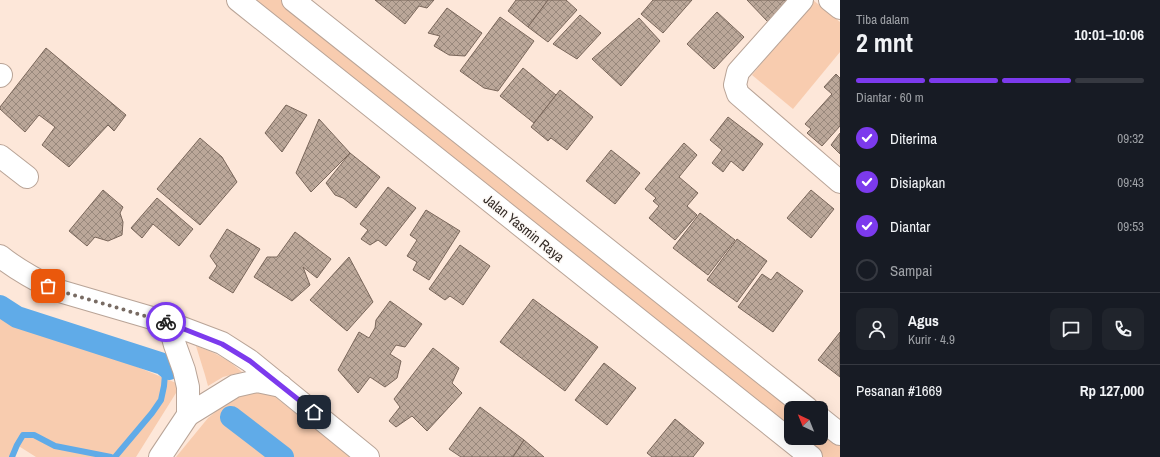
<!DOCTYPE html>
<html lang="id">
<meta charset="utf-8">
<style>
body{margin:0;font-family:"Archivo Narrow",sans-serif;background:#20242c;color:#f1f3f6;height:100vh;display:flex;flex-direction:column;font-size:15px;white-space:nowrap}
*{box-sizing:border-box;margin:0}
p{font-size:13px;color:#9ea1a6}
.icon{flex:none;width:22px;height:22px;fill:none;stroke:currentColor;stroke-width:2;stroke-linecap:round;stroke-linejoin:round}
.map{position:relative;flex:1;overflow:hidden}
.panel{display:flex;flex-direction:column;background:#171b24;width:320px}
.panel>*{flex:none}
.needle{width:26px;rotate:317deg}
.tools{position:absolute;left:784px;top:401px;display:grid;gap:8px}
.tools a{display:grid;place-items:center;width:44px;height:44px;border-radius:8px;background:#171b24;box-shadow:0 4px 16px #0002;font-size:20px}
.pin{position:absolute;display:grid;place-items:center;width:34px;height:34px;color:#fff;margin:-17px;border-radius:8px;box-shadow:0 2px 6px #0006}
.courier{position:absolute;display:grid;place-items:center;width:40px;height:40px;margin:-20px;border:3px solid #7c3aed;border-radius:50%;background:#fff;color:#222;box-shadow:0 1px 5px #0007}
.summary em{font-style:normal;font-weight:700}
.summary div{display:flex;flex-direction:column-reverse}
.summary{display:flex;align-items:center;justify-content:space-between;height:68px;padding:0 16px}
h1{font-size:26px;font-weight:700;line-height:30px}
.bar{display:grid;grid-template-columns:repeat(4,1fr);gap:6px 4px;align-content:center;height:48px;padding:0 16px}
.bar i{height:5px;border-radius:3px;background:#363941}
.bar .current{background:#7c3aed}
.bar p{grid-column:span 4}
.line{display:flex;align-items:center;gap:10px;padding:0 16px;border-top:1px solid #363941}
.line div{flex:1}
.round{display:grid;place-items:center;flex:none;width:42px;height:42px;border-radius:8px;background:#20242c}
ol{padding:0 16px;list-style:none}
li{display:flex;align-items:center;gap:12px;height:44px}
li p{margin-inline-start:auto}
li .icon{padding:4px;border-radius:50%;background:#7c3aed;color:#fff;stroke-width:4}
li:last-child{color:#9ea1a6}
li i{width:22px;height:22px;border:2px solid #363941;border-radius:50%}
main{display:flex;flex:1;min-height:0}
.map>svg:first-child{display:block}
.green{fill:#f8ccaf}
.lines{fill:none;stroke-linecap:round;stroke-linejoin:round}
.stream{stroke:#60abe8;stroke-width:6}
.canal{stroke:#60abe8;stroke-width:22}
.building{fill:url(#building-cross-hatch);stroke:#79665a}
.minor-casing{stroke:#b9a497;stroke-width:24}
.minor{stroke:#fff;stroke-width:22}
.done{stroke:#786b63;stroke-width:4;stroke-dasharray:0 7.2}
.route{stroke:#7c3aed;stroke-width:5}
.labels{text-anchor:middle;stroke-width:3;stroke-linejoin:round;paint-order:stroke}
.street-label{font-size:14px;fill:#302823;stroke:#fcf8f5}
</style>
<main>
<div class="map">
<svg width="840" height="457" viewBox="0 0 840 457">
<defs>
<pattern id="building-cross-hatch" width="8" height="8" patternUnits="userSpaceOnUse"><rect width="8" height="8" fill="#bba799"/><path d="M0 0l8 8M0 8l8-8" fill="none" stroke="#98887c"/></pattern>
</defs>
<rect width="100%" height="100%" fill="#fde7d9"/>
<g class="green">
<path d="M 238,0 L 293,0 L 791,408 L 791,438 L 821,438 L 821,419 L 840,434 L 840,457 L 811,457 Z"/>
<path d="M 813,0 L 840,22 L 840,52 L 793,109 L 752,75 Z"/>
<path d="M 0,303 L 17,317 L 181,385 L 136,457 L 36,457 L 17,445 L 12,457 L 0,457 Z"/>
<path d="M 196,346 C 215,353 227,358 242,372 L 223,377 L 208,386 L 205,375 Z"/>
<path d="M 249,392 L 269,392 L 350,457 L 176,457 L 208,418 L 230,400 Z"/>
</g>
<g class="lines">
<g class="stream">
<path d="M 12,457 L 17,445 L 23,435 L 34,435 L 55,446 L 111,457"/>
<path d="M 115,457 L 152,413 L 161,400 L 164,386 L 165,374 L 163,364"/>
</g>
<g class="canal">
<path d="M 0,306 L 17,317 L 163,364 L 169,369"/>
<path d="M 231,417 L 283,457"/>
</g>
</g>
<g class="building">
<path d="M 375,0 L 434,0 L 427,8 L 419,6 L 405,24 Z"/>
<path d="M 516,0 L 548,0 L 528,27 L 508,11 Z"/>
<path d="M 548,0 L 566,0 L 577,10 L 548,42 L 528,27 Z"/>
<path d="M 653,0 L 692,0 L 663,33 L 641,14 Z"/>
<path d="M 747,0 L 789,0 L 768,22 Z"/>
<path d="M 447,8 L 482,33 L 465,56 L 449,55 L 434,46 L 440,36 L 428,33 Z"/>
<path d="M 717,12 L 744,37 L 714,69 L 687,44 Z"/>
<path d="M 580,15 L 601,33 L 577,59 L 553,44 Z"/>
<path d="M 500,17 L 534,41 L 498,91 L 484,88 L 460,71 Z"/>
<path d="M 639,18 L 660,41 L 621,86 L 592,59 Z"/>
<path d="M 46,48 L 126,115 L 114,131 L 108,125 L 69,167 L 42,145 L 55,127 L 39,115 L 25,132 L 0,109 L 0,107 Z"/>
<path d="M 523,68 L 556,95 L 534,123 L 500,96 Z"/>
<path d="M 836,74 L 840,78 L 840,126 L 822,146 L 807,133 L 811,129 L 805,124 L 832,94 L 824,87 Z"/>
<path d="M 560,90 L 593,117 L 567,150 L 551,138 L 548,141 L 531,127 Z"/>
<path d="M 286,105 L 307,115 L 282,152 L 265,133 Z"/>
<path d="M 728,117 L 763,144 L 743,171 L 731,161 L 723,172 L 712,163 L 722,150 L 710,140 Z"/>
<path d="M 319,119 L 350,153 L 311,192 L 296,173 Z"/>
<path d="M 840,133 L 840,154 L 831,145 Z"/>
<path d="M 200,138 L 222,157 L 237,182 L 200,225 L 157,189 Z"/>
<path d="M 684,143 L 697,155 L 679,177 L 698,193 L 687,206 L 697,215 L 675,240 L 649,218 L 659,206 L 653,201 L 656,198 L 645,189 Z"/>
<path d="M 611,150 L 640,173 L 615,204 L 586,181 Z"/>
<path d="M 350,153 L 380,177 L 356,208 L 343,198 L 335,195 L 326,183 Z"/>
<path d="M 388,187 L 416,208 L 386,246 L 378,240 L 370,245 L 361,239 L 368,230 L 360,224 Z"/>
<path d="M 103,190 L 123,207 L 120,213 L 123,222 L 122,235 L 108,241 L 95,237 L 87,246 L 69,231 Z"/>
<path d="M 811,190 L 834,209 L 811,238 L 787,218 Z"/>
<path d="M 157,198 L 193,229 L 179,246 L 153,224 L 142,238 L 131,228 Z"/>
<path d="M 426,210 L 460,231 L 429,280 L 413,270 L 417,262 L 407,256 L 417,240 L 410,235 Z"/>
<path d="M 700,213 L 735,240 L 708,275 L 673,248 Z"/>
<path d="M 227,229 L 260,249 L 233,293 L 209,278 L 217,266 L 210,256 Z"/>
<path d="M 295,232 L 331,259 L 317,278 L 303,267 L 310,285 L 292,301 L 254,277 L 267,257 L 277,257 Z"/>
<path d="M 737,239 L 767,261 L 737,302 L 707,280 Z"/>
<path d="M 460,245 L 490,266 L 463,305 L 450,296 L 445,300 L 429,289 Z"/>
<path d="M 349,257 L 373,302 L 347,331 L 310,300 Z"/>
<path d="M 777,272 L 803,291 L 773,332 L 738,307 L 762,274 L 771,280 Z"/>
<path d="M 533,299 L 598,347 L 565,391 L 500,342 Z"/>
<path d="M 390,301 L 422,324 L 405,347 L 396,345 L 390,354 L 401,361 L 397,378 L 385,387 L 370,377 L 358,393 L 338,370 L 359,332 L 369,338 L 375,328 L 376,320 Z"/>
<path d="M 840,332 L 840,377 L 818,360 Z"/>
<path d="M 433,348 L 459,368 L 452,383 L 462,393 L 427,431 L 412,416 L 396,427 L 389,421 L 400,407 L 394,399 Z"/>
<path d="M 604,363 L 636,388 L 607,425 L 575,400 Z"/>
<path d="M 480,407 L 524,440 L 513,457 L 461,457 L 449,449 Z"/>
<path d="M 675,419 L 704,443 L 693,457 L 652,457 L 647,453 Z"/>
<path d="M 524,440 L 544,457 L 513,457 Z"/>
</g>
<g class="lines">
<defs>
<g id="minor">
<path d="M 238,0 L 811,457"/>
<path d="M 293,0 L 807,408"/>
<path d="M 802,0 L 738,72 L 735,85 L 738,94 L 840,182"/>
<path d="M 830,0 L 840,8"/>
<path d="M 0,76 L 1,75"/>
<path d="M 0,156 L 27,177"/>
<path d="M 0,256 C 17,270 36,280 56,290 L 169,323 L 222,343 L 250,361 L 368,457"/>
<path d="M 169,323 L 175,345 L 184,370 L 188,387 L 188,415 L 235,386 L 257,381 L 281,386"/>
<path d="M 821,419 L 840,434"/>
<path d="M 160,457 L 188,415"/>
</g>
</defs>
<use href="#minor" class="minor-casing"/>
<use href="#minor" class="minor"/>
</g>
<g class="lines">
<path class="done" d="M 48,286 L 56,290 L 166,322"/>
<path class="route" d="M 166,322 L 222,344 L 250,361 L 314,412"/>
</g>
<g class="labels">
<g class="street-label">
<text transform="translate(524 228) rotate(39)" y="5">Jalan Yasmin Raya</text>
</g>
</g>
</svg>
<div class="tools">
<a><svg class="needle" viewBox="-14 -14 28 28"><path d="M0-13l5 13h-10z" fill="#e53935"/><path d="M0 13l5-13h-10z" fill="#9ea1a6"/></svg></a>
</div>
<div class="pin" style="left:48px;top:286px;background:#ea580c"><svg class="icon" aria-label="bag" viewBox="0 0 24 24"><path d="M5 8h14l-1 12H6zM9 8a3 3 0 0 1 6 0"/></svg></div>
<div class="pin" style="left:314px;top:412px;background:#1f2937"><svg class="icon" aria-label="home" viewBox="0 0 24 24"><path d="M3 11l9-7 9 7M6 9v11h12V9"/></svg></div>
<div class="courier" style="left:166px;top:322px"><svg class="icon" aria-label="bike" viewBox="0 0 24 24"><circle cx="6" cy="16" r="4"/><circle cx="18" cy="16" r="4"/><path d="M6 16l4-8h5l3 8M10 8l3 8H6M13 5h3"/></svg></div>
</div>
<section class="panel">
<div class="summary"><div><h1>2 mnt</h1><p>Tiba dalam</p></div><em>10:01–10:06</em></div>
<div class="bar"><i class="current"></i><i class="current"></i><i class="current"></i><i></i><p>Diantar · 60 m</p></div>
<ol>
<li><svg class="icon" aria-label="check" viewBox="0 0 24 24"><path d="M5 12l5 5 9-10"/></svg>Diterima<p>09:32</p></li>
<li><svg class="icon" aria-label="check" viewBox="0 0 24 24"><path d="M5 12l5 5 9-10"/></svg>Disiapkan<p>09:43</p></li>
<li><svg class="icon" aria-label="check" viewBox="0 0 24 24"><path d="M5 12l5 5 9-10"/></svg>Diantar<p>09:53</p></li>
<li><i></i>Sampai</li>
</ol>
<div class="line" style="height:72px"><a class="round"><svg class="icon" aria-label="person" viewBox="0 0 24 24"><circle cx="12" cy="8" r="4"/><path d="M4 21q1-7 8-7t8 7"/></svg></a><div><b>Agus</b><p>Kurir · 4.9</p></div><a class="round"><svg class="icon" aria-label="chat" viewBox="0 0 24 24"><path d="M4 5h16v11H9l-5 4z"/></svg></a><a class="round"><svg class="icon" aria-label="phone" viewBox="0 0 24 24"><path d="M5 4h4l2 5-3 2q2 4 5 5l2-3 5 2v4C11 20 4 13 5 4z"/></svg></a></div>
<div class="line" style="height:52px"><div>Pesanan #1669</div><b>Rp 127,000</b></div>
</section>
</main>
